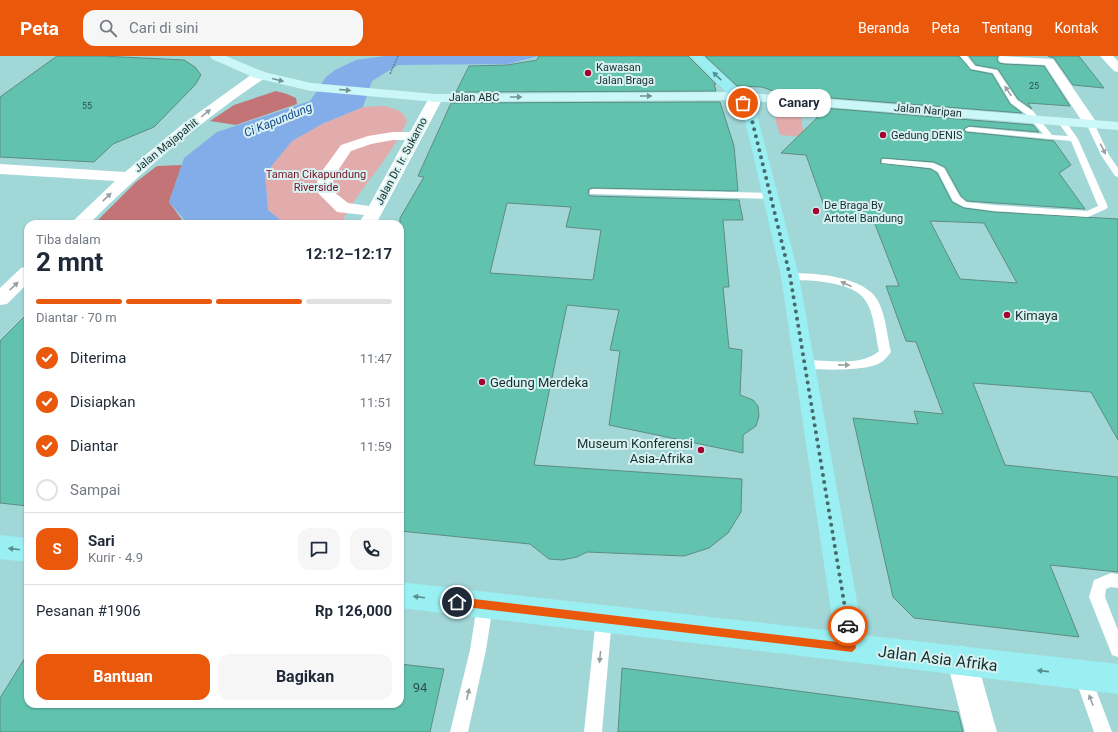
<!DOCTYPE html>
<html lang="id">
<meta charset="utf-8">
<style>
body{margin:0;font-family:Roboto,sans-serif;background:#f6f6f7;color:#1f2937;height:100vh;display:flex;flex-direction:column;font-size:15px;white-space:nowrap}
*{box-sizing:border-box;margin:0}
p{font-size:13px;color:#747a83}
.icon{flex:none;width:22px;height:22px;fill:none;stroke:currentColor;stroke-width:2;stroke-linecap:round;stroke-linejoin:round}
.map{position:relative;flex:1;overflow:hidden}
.drawer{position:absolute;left:24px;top:164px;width:380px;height:488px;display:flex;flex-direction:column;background:#fff;border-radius:12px;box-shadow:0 1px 3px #0004}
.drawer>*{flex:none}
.pin{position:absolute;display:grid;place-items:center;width:34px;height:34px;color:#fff;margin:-17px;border:2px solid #fff;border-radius:50%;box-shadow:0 1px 4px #0007}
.courier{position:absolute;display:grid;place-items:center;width:40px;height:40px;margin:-20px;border:3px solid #ea580c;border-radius:50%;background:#fff;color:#222;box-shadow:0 1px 5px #0007}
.bubble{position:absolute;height:28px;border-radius:12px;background:#fff;box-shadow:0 1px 3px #0004;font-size:13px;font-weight:700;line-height:28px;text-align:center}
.headline em{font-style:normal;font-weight:700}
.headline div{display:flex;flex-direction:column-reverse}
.headline{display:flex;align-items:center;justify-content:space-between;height:68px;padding:0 12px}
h1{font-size:26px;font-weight:700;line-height:30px}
.bar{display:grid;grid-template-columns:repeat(4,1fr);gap:6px 4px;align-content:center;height:48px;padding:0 12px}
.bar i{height:5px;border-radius:3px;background:#e0e1e3}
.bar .current{background:#ea580c}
.bar p{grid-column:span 4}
.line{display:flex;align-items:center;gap:10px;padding:0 12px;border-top:1px solid #e0e1e3}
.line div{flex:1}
.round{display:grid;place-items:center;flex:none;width:42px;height:42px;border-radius:12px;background:#f6f6f7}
ol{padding:0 12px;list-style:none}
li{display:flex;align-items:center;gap:12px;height:44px}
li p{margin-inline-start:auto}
li .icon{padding:4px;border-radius:50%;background:#ea580c;color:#fff;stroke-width:4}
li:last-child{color:#747a83}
li i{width:22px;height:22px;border:2px solid #e0e1e3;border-radius:50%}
.primary-button{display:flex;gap:8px;margin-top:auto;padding:8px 12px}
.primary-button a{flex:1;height:46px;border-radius:12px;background:#ea580c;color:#fff;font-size:16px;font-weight:700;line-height:46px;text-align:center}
.primary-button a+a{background:#f6f6f7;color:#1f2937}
header{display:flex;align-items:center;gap:24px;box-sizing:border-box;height:56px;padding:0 20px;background:#ea580c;color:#fff}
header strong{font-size:19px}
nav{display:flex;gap:22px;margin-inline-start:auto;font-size:14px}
.search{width:280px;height:36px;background:#f6f6f7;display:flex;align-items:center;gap:10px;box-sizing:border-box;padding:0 14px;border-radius:12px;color:#747a83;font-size:15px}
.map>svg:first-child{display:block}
.green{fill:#e2acad}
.forest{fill:#c27477}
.water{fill:#83ade9}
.building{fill:#61c3ae;stroke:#5d8c81;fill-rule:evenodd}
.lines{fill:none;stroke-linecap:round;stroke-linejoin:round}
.path{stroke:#5e8384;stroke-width:1.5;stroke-dasharray:2 1;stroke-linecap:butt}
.lane{fill:#fff;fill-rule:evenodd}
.street{fill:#fff;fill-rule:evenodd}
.secondary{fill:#ccf7f8;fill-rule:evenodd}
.primary{fill:#99eff1;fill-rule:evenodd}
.oneway{fill:#588e90}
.oneway2{fill:#729293}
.oneway3{fill:#97a1a1}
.route{fill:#ea580c}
.done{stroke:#48696a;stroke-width:4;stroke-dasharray:0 7.2}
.poi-dot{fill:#a2022e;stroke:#d8f2f2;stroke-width:1.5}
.labels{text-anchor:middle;stroke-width:4;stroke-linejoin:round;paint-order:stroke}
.far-number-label{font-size:9px;fill:#2a534e}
.far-poi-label{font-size:11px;fill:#182e2e;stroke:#d8f2f2;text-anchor:start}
.far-street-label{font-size:11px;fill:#182e2e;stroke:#d8f2f2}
.far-park-label{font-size:11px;fill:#731324;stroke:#d8f2f2}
.far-water-label{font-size:12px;font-style:italic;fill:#154990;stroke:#d8f2f2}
.poi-label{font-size:13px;fill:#182e2e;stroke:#d8f2f2;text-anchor:start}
.near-number-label{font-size:13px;fill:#2a534e}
.near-street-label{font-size:16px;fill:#182e2e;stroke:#d8f2f2}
</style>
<header>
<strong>Peta</strong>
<div class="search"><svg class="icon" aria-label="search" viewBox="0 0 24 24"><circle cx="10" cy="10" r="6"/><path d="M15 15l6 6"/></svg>Cari di sini</div>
<nav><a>Beranda</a><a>Peta</a><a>Tentang</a><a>Kontak</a></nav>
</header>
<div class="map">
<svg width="1118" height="676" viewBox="0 0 1118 676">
<rect width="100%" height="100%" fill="#a2d7d8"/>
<g class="green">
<path d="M 384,50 C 395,53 403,54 407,65 C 391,103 359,131 341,168 L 285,168 L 268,154 L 265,118 L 292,85 L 322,68 L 363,51 Z"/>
<path d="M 788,54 L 800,55 L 804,81 L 780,79 L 775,63 L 777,58 Z"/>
</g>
<g class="forest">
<path d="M 276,35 L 287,38 L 296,42 L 297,48 L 236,69 L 210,65 L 234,49 Z"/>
<path d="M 182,109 L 169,146 L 185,168 L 94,168 L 136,126 L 157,110 Z"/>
</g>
<path class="water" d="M 385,0 L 539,0 L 508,8 L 398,9 L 372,25 L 363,51 L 322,68 L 292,85 L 265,118 L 268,154 L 285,168 L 188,168 L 169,146 L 184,102 L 217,76 L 310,45 L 326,21 L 335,14 L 356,4 Z"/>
<g class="building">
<path d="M 57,0 L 102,0 L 184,4 L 195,11 L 201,19 L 195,29 L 154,71 L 113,88 L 94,106 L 0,101 L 0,41 Z"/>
<path d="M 541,0 L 688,0 L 716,28 L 714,28 L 716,35 L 456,36 L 469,10 L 507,9 L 537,4 L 538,1 Z"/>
<path d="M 705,0 L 959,0 L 971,14 L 992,18 L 1010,48 L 1022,57 L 781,38 L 762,31 L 737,30 Z"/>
<path d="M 969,0 L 998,0 L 997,4 L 999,7 L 1004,8 L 1044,10 L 1070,50 L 1028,47 L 1032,53 L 1018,43 L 998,13 L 976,9 Z"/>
<path d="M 1048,0 L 1079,0 L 1104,32 L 1073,29 L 1054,2 Z"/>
<path d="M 720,46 L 734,90 L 738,135 L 593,132 L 589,133 L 588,138 L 590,140 L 739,144 L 743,164 L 723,164 L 729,231 L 723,231 L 729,292 L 742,294 L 740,339 L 753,344 L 758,350 L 759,360 L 756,370 L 743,379 L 743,397 L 609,369 L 620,295 L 610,294 L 619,254 L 567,249 L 534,409 L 742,423 L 741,456 L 728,477 L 709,492 L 684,500 L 587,496 L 577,501 L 562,504 L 549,503 L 530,488 L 400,475 L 400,162 L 424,121 L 418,120 L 451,47 ZM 507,147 L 571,151 L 566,171 L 601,174 L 593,224 L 490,217 Z"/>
<path d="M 823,52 L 1033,69 L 1039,76 L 969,70 L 964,73 L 966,76 L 1054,85 L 1071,109 L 1059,117 L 1085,153 L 967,145 L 961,140 L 945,111 L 934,106 L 882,102 L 880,107 L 931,113 L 937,117 L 952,146 L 964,152 L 994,156 L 1118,163 L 1118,384 L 1091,336 L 973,327 L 1005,409 L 1118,421 L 1118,516 L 1050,509 L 1079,581 L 914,562 L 893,541 L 853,362 L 918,368 L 914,355 L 943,358 L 916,286 L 906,285 L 886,230 L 899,230 L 873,163 L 828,161 L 806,99 L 781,97 L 826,53 ZM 930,165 L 984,167 L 1017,227 L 960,223 Z"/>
<path d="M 28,257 L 28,450 L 0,447 L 0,285 Z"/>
<path d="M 28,597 L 28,648 L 400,648 L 400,608 L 444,613 L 430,676 L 0,676 L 0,642 Z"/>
<path d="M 622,612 L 958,656 L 963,676 L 618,676 Z"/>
</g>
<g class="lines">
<path class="path" d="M 390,18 L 398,0"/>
<g class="lane">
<path d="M 960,0 L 967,0 L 975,10 L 997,14 L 1017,44 L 1033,55 L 1052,79 L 1068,80 L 1057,65 L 1064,63 L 1078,83 L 1108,151 L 1106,153 L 1088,161 L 994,155 L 964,151 L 953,145 L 938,116 L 931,112 L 882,107 L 882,103 L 885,103 L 933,107 L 944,112 L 960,141 L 966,146 L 994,149 L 1087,155 L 1098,150 L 1071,85 L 966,75 L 965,73 L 969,71 L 1043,78 L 1027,59 L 1011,47 L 993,17 L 971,13 Z"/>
<path d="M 1087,65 L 1094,67 L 1109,99 L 1118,112 L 1118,121 L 1115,120 L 1101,99 L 1086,67 Z"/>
<path d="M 593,133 L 771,137 L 775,140 L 771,143 L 590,138 L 590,134 Z"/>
<path d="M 790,217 C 815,217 865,220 878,245 C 886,260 887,280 891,296 C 888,300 884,305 880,307 C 868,315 814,315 801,311 L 799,308 L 801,305 L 805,304 C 828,304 861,311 879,295 C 870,247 873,232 817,225 C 807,224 796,225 786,222 L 785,220 L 786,218 Z"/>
<path d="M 1111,517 L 1118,518 L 1118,532 L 1111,531 L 1106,533 L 1105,541 L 1118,574 L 1118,601 L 1112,599 L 1089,541 L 1094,524 Z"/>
<path d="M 485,541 L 490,544 L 493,549 L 486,594 L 468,676 L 450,676 L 470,594 L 477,549 L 480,544 Z"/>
<path d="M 604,554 L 609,557 L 612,562 L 602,676 L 584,676 L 596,562 L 599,557 Z"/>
<path d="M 1082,611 L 1088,613 L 1112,676 L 1094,676 L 1074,619 L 1076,613 Z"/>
</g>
<g class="street">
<path d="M 1000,0 L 1053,3 L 1097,67 L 1095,70 L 1085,70 L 1045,9 L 1004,7 L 1000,6 L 998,3 Z"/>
<path d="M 1100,0 L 1113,0 L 1118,5 L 1118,16 L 1114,15 Z"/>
<path d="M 260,15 L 265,16 L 266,19 L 265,22 C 201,65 143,114 89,168 L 70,168 L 115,125 L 0,118 L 0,108 L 125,116 L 183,68 L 255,16 Z"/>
<path d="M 436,38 L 441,39 L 443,42 L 376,168 L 358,168 L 364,159 L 337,156 L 318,137 L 317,122 L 341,89 L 368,80 L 393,76 L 410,76 L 429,42 L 431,39 ZM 393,84 L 405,84 L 369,150 L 348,147 L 334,136 L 333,122 L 351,95 L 371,88 Z"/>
<path d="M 28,210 L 28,227 L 7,248 L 0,249 L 0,232 L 21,212 Z"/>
<path d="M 962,590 L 973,594 L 977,605 L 997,676 L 965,676 L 947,605 L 951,594 Z"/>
</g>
<path class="secondary" d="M 210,0 L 226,0 L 264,16 L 311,27 L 436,38 L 738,36 L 1118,66 L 1118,74 L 738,44 L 436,46 L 311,35 L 255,22 L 212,3 Z"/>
<g class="primary">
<path d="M 690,0 L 703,0 L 743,37 L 756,55 L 799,220 L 863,579 L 1118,608 L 1118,638 L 400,552 L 400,526 L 834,575 L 781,220 L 750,85 L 742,55 L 733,43 Z"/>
<path d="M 0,479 L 28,482 L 28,506 L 0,503 Z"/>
</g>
</g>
<defs><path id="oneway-solid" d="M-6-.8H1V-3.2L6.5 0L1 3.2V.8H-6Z"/></defs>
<g class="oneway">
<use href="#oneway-solid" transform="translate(717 20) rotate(-136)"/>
<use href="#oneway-solid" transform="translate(14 493) rotate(-173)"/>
<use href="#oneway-solid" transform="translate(419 541) rotate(-173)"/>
<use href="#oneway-solid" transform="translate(1043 615) rotate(-174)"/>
</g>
<g class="oneway2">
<use href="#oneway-solid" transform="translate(278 24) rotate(14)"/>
<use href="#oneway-solid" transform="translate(345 34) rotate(5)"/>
<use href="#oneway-solid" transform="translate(646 40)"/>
<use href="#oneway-solid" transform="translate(516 41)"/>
</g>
<g class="oneway3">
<use href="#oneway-solid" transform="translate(1008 35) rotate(-124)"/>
<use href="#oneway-solid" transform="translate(206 57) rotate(-39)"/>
<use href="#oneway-solid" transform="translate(1103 93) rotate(63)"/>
<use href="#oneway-solid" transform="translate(107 141) rotate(-44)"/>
<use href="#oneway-solid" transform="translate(846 228) rotate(-156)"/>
<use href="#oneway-solid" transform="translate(14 230) rotate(-43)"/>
<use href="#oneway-solid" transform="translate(844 309) rotate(1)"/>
<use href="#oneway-solid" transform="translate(600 601) rotate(96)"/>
<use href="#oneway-solid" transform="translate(468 638) rotate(-77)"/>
<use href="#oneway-solid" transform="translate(1091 644) rotate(-110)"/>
</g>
<path class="route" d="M 457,541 L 846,587 L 844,570 L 848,566 L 852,570 L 856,592 L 852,596 L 457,550 L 453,546 Z"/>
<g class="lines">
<path class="done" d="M 743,47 L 751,60 L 790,220 L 848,570"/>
</g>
<g class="poi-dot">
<circle cx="588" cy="17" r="4"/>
<circle cx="883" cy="79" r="4"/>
<circle cx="816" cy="155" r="4"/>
<circle cx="1007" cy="259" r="4"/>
<circle cx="482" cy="326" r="4"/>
<circle cx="701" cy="394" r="4"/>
</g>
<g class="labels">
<g class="far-number-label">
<text x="1034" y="33">25</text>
<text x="87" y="53">55</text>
</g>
<g class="far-poi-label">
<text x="596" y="15">Kawasan<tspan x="596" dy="13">Jalan Braga</tspan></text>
<text x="891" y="83">Gedung DENIS</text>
<text x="824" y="153">De Braga By<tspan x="824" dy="13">Artotel Bandung</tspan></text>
</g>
<g class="far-street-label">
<text x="474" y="45">Jalan ABC</text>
<text transform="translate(928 54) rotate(5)" y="4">Jalan Naripan</text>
<text transform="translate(166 89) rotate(-39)" y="4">Jalan Majapahit</text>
<text transform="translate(401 105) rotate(-62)" y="4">Jalan Dr. Ir. Sukarno</text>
</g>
<g class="far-park-label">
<text x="316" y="122">Taman Cikapundung<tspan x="316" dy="13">Riverside</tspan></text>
</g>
<g class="far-water-label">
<text transform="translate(278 64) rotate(-22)" y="4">Ci Kapundung</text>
</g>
<g class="poi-label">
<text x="1015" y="264">Kimaya</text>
<text x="490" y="331">Gedung Merdeka</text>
<text x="693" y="392" text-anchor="end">Museum Konferensi<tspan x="693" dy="15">Asia-Afrika</tspan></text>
</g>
<g class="near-number-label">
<text x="420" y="636">94</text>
</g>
<g class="near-street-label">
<text transform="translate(938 602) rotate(7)" y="6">Jalan Asia Afrika</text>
</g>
</g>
</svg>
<div class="pin" style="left:743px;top:47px;background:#ea580c"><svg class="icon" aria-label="bag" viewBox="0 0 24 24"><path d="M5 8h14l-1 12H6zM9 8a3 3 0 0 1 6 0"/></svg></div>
<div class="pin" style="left:457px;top:546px;background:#1f2937"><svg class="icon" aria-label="home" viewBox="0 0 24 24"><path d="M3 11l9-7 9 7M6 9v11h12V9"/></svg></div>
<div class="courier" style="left:848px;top:570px"><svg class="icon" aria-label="car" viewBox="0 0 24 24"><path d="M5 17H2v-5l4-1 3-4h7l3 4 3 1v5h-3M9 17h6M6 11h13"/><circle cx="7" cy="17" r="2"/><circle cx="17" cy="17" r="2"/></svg></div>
<div class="bubble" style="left:767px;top:33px;width:64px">Canary</div>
<section class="drawer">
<div class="headline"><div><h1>2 mnt</h1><p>Tiba dalam</p></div><em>12:12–12:17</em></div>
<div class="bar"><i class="current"></i><i class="current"></i><i class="current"></i><i></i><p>Diantar · 70 m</p></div>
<ol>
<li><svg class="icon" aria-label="check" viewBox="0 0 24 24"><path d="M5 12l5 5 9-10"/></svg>Diterima<p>11:47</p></li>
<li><svg class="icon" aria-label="check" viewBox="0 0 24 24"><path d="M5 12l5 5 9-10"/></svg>Disiapkan<p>11:51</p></li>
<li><svg class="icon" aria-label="check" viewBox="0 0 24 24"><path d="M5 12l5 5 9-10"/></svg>Diantar<p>11:59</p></li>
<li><i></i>Sampai</li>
</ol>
<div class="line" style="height:72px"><b class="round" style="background:#ea580c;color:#fff">S</b><div><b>Sari</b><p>Kurir · 4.9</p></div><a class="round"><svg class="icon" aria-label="chat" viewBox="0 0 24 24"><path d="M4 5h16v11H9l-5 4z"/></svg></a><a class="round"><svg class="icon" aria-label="phone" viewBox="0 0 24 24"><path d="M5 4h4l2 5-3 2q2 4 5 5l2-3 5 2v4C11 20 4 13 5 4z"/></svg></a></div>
<div class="line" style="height:52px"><div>Pesanan #1906</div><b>Rp 126,000</b></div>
<div class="primary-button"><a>Bantuan</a><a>Bagikan</a></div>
</section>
</div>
